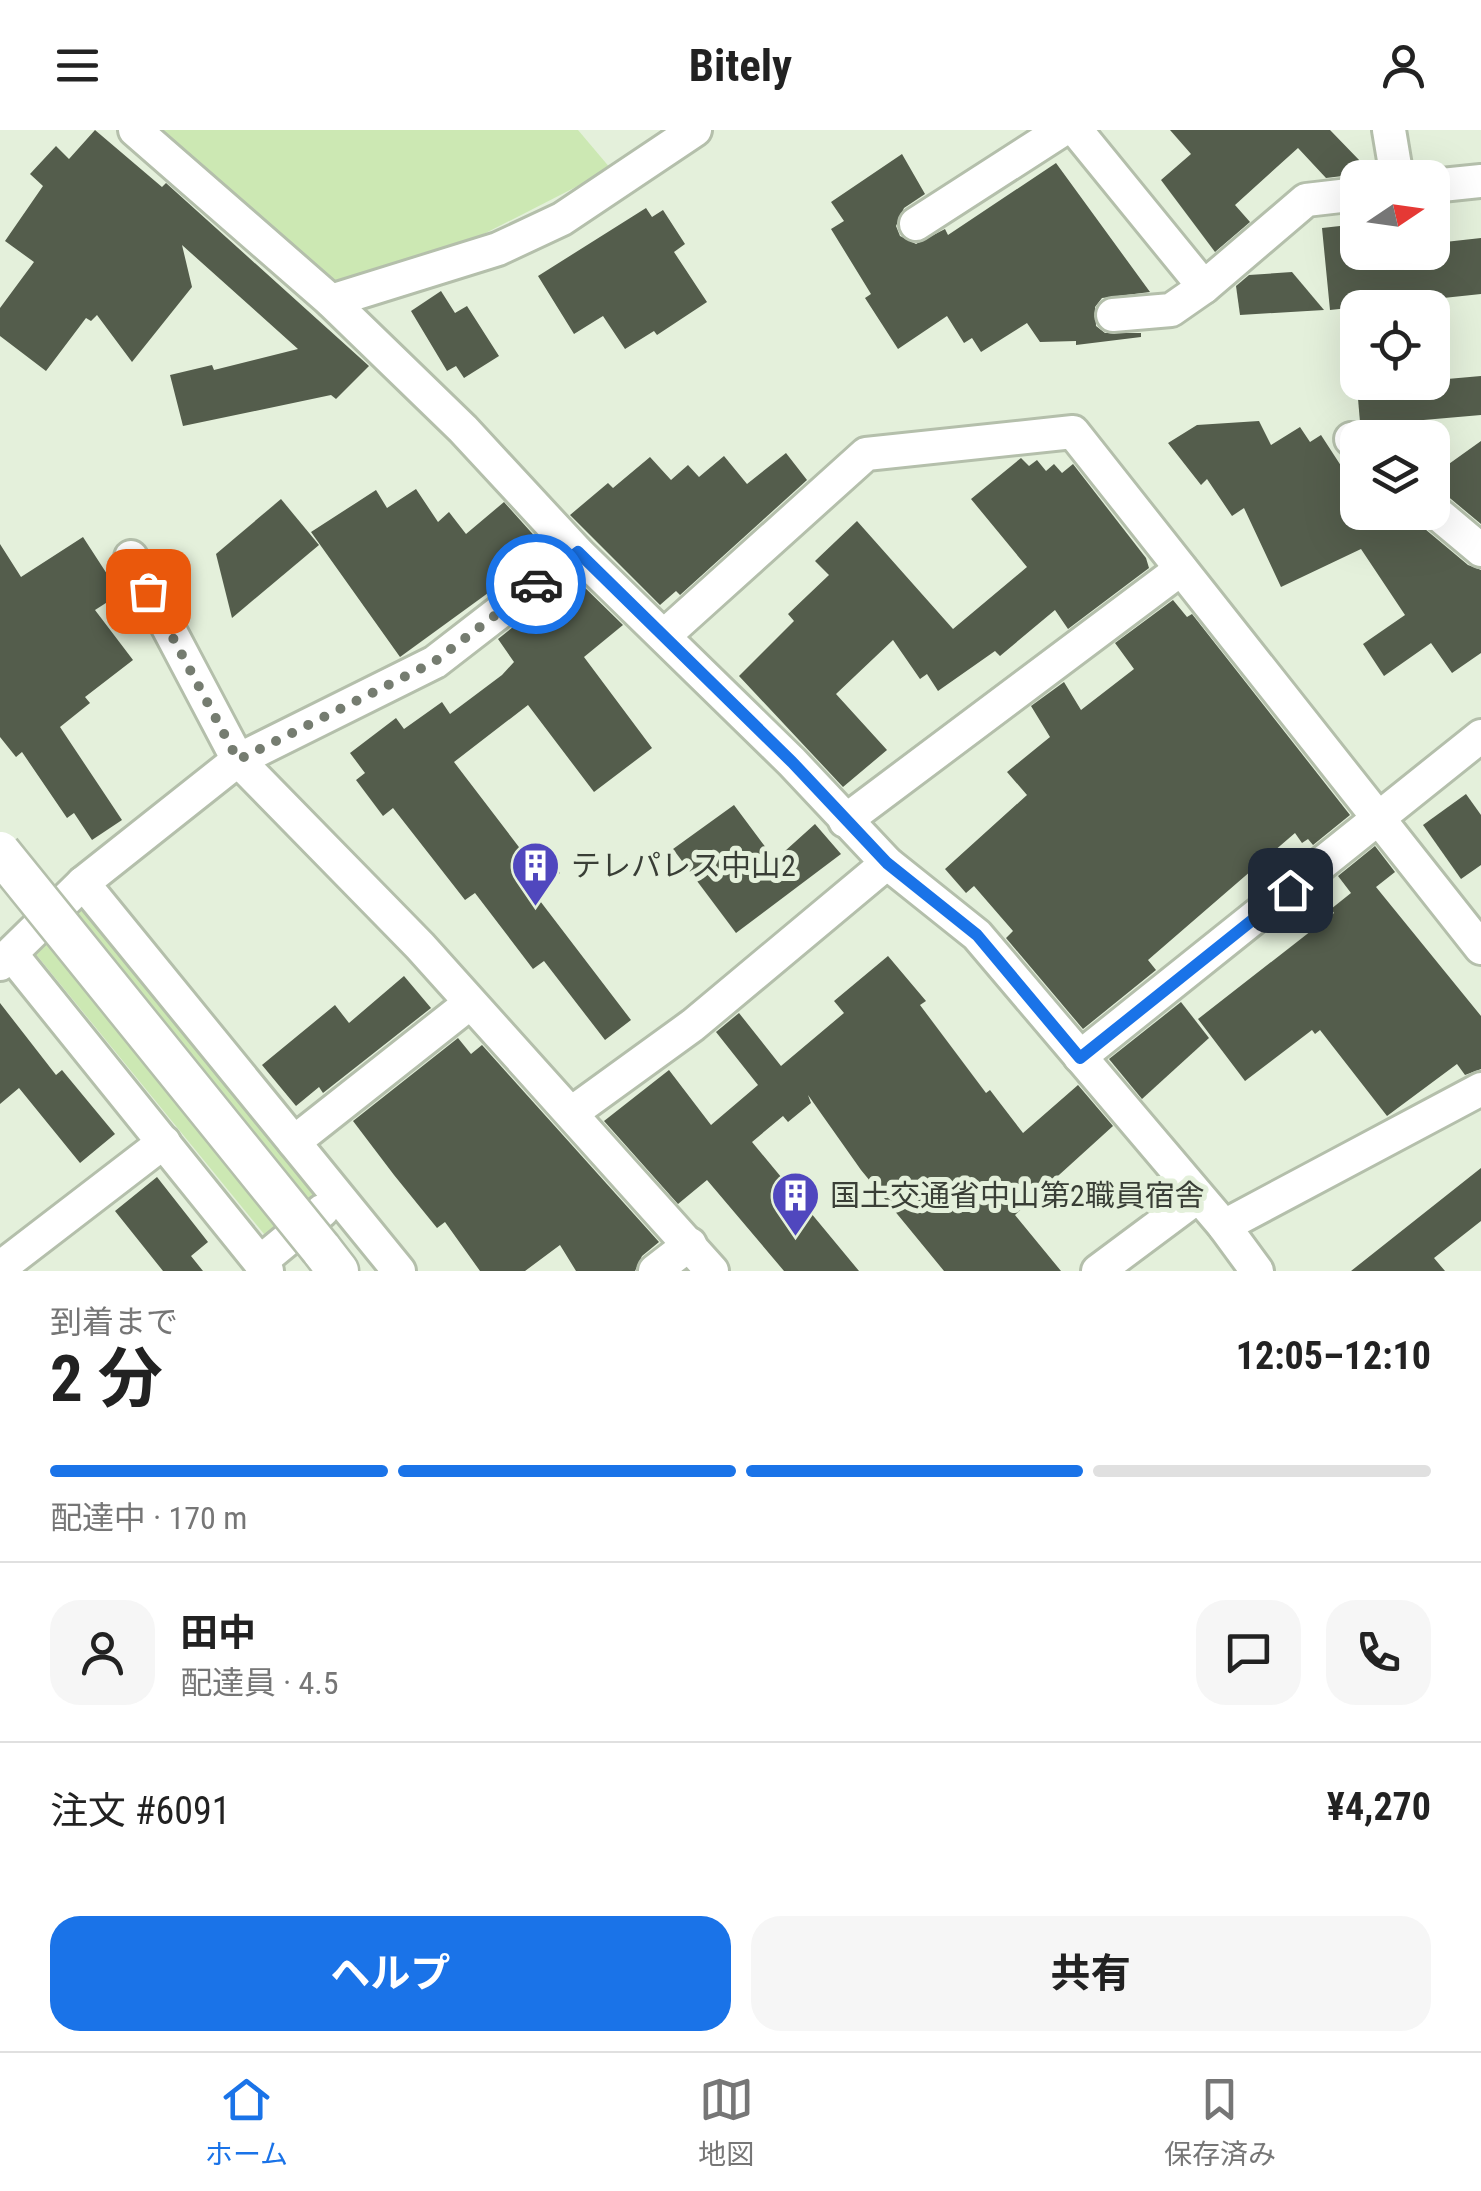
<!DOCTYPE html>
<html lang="ja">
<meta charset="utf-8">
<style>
body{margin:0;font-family:"Roboto Condensed","Noto Sans JP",sans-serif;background:#f6f6f6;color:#222;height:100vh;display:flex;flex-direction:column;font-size:38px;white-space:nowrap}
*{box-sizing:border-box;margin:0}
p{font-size:32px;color:#767676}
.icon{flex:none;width:55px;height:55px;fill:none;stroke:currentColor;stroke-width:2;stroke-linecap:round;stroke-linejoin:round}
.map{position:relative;height:1141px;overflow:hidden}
.drawer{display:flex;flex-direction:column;background:#fff;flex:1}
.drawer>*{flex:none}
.needle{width:65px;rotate:77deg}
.fabs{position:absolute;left:1340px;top:30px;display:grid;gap:20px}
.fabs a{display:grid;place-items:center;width:110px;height:110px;border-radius:20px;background:#fff;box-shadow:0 10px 40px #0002;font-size:50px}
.pin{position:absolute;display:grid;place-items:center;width:85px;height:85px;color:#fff;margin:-42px;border-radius:20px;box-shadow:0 5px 15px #0006}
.courier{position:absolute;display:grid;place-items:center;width:100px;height:100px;margin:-50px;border:8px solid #1a73e8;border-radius:50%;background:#fff;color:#222;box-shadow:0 2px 12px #0007}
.summary em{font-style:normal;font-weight:700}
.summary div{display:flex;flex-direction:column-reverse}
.summary{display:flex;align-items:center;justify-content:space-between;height:170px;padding:0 50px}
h1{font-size:65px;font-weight:700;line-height:75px}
.bar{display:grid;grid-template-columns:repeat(4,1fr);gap:15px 10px;align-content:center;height:120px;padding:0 50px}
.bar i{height:12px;border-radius:8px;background:#e0e0e0}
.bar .selected{background:#1a73e8}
.bar p{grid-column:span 4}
.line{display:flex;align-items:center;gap:25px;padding:0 50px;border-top:2px solid #e0e0e0}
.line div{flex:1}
.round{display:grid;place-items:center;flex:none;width:105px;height:105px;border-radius:30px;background:#f6f6f6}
.primary-button{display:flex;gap:20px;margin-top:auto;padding:20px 50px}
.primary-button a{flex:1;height:115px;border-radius:30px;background:#1a73e8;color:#fff;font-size:40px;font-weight:700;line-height:115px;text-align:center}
.primary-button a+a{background:#f6f6f6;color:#222}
header{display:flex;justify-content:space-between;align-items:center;height:130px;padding:0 50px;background:#fff;font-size:45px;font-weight:700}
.menu{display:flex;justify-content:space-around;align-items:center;height:140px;border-top:2px solid #e0e0e0;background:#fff;font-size:28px;color:#767676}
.menu a{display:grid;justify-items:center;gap:5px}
.menu .selected{color:#1a73e8}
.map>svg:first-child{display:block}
.green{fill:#cce8b3}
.building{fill:#545d4c}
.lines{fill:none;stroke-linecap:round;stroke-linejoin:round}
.minor-casing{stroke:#b4bfab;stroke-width:38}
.tertiary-casing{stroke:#b4bfab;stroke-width:45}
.minor{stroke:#fff;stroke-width:32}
.tertiary{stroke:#fff;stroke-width:40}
.tertiary-bridge-casing{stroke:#b4bfab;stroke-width:45;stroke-linecap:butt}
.tertiary-bridge{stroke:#fff;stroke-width:40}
.done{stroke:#757c70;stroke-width:10;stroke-dasharray:0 18}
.route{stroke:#1a73e8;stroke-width:12}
.labels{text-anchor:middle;stroke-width:10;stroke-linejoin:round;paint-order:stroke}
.poi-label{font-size:30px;fill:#393e36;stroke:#e4f0db;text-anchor:start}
</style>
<header><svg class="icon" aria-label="menu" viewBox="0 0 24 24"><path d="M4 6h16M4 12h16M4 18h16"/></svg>Bitely<svg class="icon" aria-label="person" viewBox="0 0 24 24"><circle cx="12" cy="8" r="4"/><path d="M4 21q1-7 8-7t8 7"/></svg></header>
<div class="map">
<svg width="1481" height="1141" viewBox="0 0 1481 1141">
<rect width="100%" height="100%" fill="#e4f0db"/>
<g class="green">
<path d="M 161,0 L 578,0 L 611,39 L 474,109 L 333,151 Z"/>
<path d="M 82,763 L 330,1070 L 273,1115 L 30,817 Z"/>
</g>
<g class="building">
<path d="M 95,0 L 162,57 L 166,53 L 369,236 L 336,269 L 331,265 L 183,296 L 170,245 L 212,235 L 214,240 L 298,219 L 182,115 L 192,157 L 132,232 L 97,185 L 91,191 L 86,188 L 46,241 L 0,206 L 0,178 L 34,132 L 5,111 L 43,56 L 30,44 L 56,16 L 69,29 Z"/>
<path d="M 1170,0 L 1330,0 L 1362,33 L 1351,45 L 1326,48 L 1298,18 L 1235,75 L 1250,92 L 1215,122 L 1161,50 L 1191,24 Z"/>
<path d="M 902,24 L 925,64 L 904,78 L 896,96 L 900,106 L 916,114 L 945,99 L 948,105 L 1056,33 L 1150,162 L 1102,168 L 1095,177 L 1096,196 L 1105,203 L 1141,203 L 1141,207 L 1076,215 L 1076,211 L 1040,212 L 1027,193 L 981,222 L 972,208 L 964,213 L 947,186 L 898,219 L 865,168 L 871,164 L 831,99 L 844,91 L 831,72 Z"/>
<path d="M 646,78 L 652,87 L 663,80 L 685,114 L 674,122 L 707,172 L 657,205 L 654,201 L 625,219 L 603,186 L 574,204 L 538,146 Z"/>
<path d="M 1358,94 L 1358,122 L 1437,122 L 1436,113 L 1481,108 L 1481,164 L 1330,180 L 1322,98 Z"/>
<path d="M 1292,142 L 1324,180 L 1240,185 L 1236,156 L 1249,145 Z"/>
<path d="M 441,161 L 455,183 L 467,176 L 499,226 L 464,248 L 456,236 L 447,241 L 411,181 Z"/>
<path d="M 1481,246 L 1481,285 L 1366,295 L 1360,292 L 1357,257 Z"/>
<path d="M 1259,291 L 1271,315 L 1300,297 L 1310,312 L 1321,305 L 1358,362 L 1358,382 L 1413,382 L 1419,394 L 1468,435 L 1481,440 L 1481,523 L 1452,543 L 1431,513 L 1384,546 L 1363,514 L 1405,485 L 1361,419 L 1281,457 L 1244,378 L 1232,386 L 1207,349 L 1201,355 L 1168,313 L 1197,295 Z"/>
<path d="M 1481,311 L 1481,394 L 1445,364 L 1432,359 L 1432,346 Z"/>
<path d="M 786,323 L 807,350 L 680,465 L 676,461 L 660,475 L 570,385 L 608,353 L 613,358 L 650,327 L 671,350 L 688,335 L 699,347 L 724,326 L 747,354 Z"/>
<path d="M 1021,328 L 1029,336 L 1037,330 L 1046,341 L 1054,334 L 1062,343 L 1073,334 L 1146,428 L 1149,438 L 1068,499 L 1055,480 L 1000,526 L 995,521 L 938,561 L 927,544 L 920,549 L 893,510 L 836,564 L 887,620 L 843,657 L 739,546 L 794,491 L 788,484 L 829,445 L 815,431 L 857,391 L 953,499 L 1027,437 L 971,369 Z"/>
<path d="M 416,359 L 438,392 L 449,382 L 466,404 L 504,372 L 547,420 L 400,527 L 311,402 L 376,360 L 387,378 Z"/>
<path d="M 281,369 L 319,415 L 232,488 L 216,424 Z"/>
<path d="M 83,407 L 120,464 L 95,480 L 133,530 L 85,567 L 90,573 L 60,597 L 122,690 L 92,710 L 74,683 L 67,688 L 22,622 L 16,627 L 0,607 L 0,414 L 21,447 Z"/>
<path d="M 575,448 L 623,495 L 584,527 L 652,618 L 594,662 L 528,575 L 454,632 L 525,725 L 538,715 L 560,743 L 534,763 L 631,890 L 605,910 L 544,831 L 533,839 L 475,763 L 465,770 L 393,678 L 383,686 L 356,650 L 365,643 L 350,623 L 396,588 L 404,599 L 442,572 L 450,584 L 502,545 L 514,532 L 498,509 Z"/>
<path d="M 1173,470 L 1187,487 L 1192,484 L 1350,685 L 1313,715 L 1308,709 L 1302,713 L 1295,703 L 1148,830 L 1156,840 L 1083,899 L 1006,808 L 1013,801 L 974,756 L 966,763 L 945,739 L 1027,665 L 1007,642 L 1050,607 L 1031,576 L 1064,552 L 1081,580 L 1134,539 L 1115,513 Z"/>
<path d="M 1466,664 L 1481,685 L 1481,735 L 1461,749 L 1423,695 Z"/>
<path d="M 734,675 L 775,730 L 815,694 L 841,724 L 736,803 L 673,719 Z"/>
<path d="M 1375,716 L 1395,742 L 1376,757 L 1481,886 L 1481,939 L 1465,945 L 1457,934 L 1387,986 L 1320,900 L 1315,904 L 1312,900 L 1245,951 L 1198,889 L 1334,783 L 1331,779 L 1351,763 L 1338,746 Z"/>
<path d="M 888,826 L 926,871 L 920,875 L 986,963 L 990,960 L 1023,1003 L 1078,955 L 1113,996 L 1015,1085 L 1061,1141 L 944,1141 L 861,1040 L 808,965 L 811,973 L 788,992 L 783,986 L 752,1012 L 859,1141 L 784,1141 L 707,1050 L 678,1074 L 604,991 L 669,940 L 711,995 L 758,955 L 716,902 L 739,883 L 781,936 L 844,883 L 834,871 Z"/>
<path d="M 404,846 L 431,878 L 323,963 L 319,957 L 296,976 L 262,935 L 335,875 L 349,893 Z"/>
<path d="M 1181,872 L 1209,908 L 1142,969 L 1109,929 Z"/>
<path d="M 0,873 L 56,945 L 62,940 L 115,1004 L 80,1033 L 19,958 L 0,974 Z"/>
<path d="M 458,908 L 471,924 L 482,915 L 659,1112 L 642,1126 L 635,1141 L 576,1141 L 560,1115 L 525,1141 L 480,1141 L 445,1092 L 437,1098 L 394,1045 L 353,991 Z"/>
<path d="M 1481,1038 L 1481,1091 L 1434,1128 L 1445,1141 L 1351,1141 Z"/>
<path d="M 157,1047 L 208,1112 L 191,1126 L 203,1141 L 163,1141 L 115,1081 Z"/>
</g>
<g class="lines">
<defs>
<g id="minor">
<path d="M 135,0 L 331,171 L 463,299 L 577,422 L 792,632 L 887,733 L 977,805 L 1224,1096 L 1257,1141"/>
<path d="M 1076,0 L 1204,157 L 1306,70 L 1358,64"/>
<path d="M 1389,0 L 1397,48"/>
<path d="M 1432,56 L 1481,51"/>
<path d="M 916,94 L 1062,0"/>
<path d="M 331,171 L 498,119 L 562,89 L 695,0"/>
<path d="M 1113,185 L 1171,180 L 1204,157"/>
<path d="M 1351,309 L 1358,314"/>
<path d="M 1432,379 L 1481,420"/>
<path d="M 131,427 L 238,630 L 420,816 L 712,1141"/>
<path d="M 664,506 L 866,324 L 1073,302 L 1481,818"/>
<path d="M 845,691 L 1181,439"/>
<path d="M 83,753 L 399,1141"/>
<path d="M 12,825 L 267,1141"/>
<path d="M 0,834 L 83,753 L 238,630 L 435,532 L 577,422"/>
<path d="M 1080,927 L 1481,606"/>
<path d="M 573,982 L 693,895 L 887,733"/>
<path d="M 294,1012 L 470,873"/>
<path d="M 1224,1096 L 1481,959"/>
<path d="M 260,1132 L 322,1081"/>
<path d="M 0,1138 L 164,1012"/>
<path d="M 655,1141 L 690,1114"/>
<path d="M 1098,1141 L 1196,1068"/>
</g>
<path id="tertiary" d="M 321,1119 L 338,1141"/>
</defs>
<use href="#minor" class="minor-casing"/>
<use href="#tertiary" class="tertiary-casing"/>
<use href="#minor" class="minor"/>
<use href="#tertiary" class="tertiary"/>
<defs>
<path id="tertiary-bridge" d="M 0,722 L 321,1119"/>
</defs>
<use href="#tertiary-bridge" class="tertiary-bridge-casing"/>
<use href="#tertiary-bridge" class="tertiary-bridge"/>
</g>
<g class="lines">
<path class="done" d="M 148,461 L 238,630 L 434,532 L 536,454"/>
<path class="route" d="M 536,454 L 578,422 L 792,632 L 887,733 L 977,805 L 1080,928 L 1290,760"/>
</g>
<defs>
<symbol id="building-pin" viewBox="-11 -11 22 30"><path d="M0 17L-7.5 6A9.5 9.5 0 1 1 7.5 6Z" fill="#5047be" stroke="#e4f0db"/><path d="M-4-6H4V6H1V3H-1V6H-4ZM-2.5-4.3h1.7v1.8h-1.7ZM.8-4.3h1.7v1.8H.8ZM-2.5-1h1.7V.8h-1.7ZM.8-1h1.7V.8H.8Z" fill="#fff"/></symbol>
</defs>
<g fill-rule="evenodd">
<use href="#building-pin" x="508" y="708" width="55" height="75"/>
<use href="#building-pin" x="768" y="1038" width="55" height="75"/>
</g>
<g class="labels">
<g class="poi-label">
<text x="571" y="746">テレパレス中山2</text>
<text x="830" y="1076">国土交通省中山第2職員宿舎</text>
</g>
</g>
</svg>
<div class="fabs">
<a><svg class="needle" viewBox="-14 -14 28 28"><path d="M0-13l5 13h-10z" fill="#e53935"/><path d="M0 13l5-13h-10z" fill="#767676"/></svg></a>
<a><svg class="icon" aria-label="locate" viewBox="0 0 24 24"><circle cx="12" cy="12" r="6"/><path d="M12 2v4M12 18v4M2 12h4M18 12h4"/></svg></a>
<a><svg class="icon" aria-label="layers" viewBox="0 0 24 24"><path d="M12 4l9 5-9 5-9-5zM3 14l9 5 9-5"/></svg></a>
</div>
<div class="pin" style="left:148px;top:461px;background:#ea580c"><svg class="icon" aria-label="bag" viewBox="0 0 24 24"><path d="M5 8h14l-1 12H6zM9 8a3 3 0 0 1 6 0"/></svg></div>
<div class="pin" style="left:1290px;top:760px;background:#1f2937"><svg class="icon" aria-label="home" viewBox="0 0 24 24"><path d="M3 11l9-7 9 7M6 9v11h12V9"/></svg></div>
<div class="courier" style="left:536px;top:454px"><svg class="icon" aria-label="car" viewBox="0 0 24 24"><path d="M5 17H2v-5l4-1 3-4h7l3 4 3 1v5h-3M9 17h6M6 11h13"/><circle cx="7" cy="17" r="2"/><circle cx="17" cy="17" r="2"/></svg></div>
</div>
<section class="drawer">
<div class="summary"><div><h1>2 分</h1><p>到着まで</p></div><em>12:05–12:10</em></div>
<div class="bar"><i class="selected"></i><i class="selected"></i><i class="selected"></i><i></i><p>配達中 · 170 m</p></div>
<div class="line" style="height:180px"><a class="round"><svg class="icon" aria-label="person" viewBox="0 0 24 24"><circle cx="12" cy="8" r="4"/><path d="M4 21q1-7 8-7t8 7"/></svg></a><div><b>田中</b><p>配達員 · 4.5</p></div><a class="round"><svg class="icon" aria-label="chat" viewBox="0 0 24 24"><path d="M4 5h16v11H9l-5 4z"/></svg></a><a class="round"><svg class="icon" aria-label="phone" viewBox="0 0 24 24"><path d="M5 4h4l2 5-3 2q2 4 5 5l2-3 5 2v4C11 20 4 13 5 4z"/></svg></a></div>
<div class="line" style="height:130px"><div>注文 #6091</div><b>¥4,270</b></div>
<div class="primary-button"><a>ヘルプ</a><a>共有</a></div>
</section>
<nav class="menu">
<a class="selected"><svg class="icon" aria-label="home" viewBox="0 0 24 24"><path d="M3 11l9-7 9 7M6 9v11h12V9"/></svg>ホーム</a>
<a><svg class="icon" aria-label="map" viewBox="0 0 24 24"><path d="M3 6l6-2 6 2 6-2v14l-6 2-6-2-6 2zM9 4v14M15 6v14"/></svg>地図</a>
<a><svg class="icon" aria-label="saved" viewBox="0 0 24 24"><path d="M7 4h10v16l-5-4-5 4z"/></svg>保存済み</a>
</nav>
